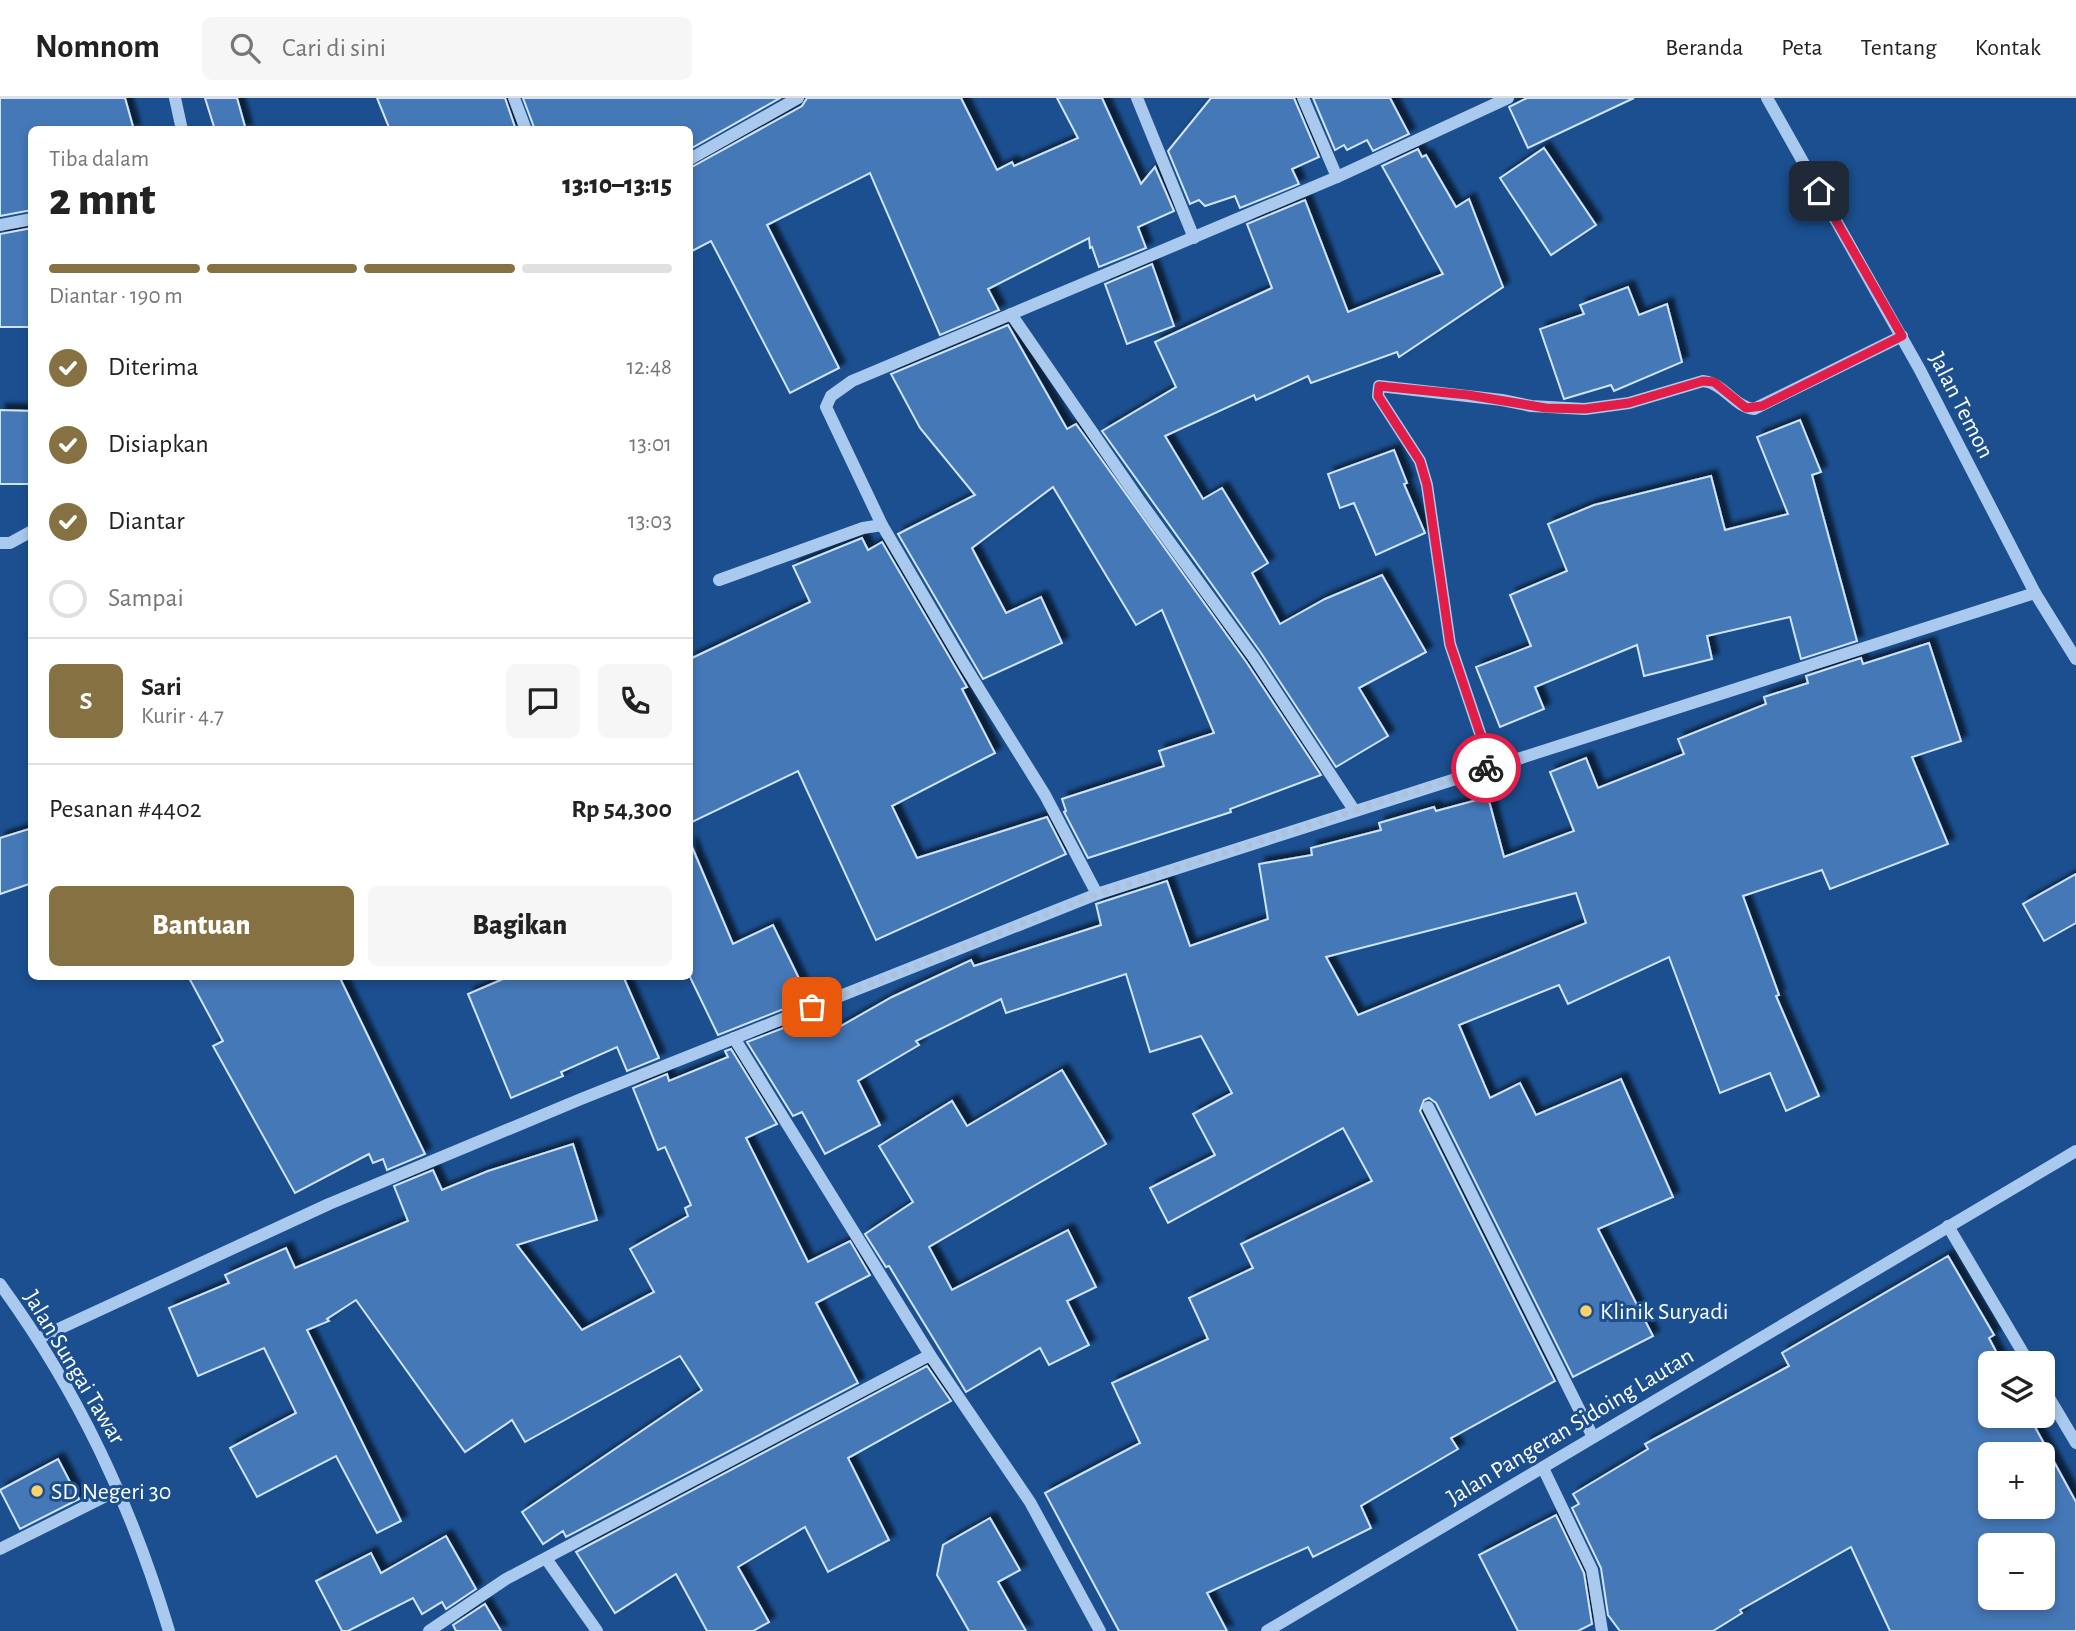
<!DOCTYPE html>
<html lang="id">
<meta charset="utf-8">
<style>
body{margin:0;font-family:"Alegreya Sans",sans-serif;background:#f6f6f6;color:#222;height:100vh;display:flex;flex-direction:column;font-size:26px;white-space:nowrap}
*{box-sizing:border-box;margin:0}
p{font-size:23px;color:#767676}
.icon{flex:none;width:38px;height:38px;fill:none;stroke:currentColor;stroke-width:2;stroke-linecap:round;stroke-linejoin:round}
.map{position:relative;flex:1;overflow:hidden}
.panel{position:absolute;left:28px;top:28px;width:665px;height:854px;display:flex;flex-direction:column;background:#fff;border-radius:10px;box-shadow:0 4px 10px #0003}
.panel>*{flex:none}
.fabs{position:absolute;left:1978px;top:1253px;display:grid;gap:14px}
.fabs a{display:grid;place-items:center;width:77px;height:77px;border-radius:10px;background:#fff;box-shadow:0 4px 10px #0003;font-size:35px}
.pin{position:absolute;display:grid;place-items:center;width:60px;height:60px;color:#fff;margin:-30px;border-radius:14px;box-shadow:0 4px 10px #0006}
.courier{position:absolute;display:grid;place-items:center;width:70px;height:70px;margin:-35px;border:5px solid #e11d48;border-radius:50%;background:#fff;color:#222;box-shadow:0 2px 9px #0007}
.summary em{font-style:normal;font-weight:800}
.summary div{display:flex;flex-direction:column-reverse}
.summary{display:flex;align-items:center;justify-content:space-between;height:119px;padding:0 21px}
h1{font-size:46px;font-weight:800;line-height:52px}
.bar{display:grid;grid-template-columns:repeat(4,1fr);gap:10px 7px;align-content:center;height:84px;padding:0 21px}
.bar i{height:9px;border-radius:5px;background:#e0e0e0}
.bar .active{background:#857141}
.bar p{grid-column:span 4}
.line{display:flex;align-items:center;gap:18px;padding:0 21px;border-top:2px solid #e0e0e0}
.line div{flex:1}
.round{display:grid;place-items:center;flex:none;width:74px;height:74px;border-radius:10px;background:#f6f6f6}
ol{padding:0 21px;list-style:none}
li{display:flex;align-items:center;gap:21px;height:77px}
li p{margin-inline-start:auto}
li .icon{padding:7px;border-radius:50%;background:#857141;color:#fff;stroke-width:4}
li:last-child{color:#767676}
li i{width:38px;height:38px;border:4px solid #e0e0e0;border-radius:50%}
.cta{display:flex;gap:14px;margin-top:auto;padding:14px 21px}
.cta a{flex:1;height:80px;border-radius:10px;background:#857141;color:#fff;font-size:28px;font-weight:800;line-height:80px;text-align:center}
.cta a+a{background:#f6f6f6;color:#222}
header{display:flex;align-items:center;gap:42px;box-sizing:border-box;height:98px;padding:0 35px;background:#fff;border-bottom:2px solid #e0e0e0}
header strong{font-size:33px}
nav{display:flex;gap:38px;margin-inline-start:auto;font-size:24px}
.search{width:490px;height:63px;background:#f6f6f6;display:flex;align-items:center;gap:18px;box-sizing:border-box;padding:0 24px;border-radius:10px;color:#767676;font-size:26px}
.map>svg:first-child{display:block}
.building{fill:#4478b7;stroke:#cfe3fa;stroke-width:2;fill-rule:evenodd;filter:url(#shadow)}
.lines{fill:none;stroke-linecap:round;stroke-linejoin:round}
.minor{stroke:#a9c9ee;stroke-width:12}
.done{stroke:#afc1d8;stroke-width:7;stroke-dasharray:0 12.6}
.route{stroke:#e11d48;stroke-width:9}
.poi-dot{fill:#ffd166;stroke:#1b4f8f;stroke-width:2.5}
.labels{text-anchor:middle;stroke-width:6;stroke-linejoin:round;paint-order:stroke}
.street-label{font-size:24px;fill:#fff;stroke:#1b4f8f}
.poi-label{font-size:24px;fill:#fff;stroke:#1b4f8f;text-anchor:start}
</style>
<header>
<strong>Nomnom</strong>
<div class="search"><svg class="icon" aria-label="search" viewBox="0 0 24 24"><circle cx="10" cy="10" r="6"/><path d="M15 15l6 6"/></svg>Cari di sini</div>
<nav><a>Beranda</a><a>Peta</a><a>Tentang</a><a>Kontak</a></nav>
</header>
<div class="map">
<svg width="2076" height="1533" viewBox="0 0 2076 1533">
<defs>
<filter id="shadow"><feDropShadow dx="6" dy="-6" stdDeviation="2" flood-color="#0009"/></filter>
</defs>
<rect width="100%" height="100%" fill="#1b4f8f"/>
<g class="building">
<path d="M 0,0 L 125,0 L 134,32 L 32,32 L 32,112 L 0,118 Z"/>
<path d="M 205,0 L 237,0 L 246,32 L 215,32 Z"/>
<path d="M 377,0 L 505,0 L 516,32 L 390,32 Z"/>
<path d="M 523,0 L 780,0 L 690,51 L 690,32 L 535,32 Z"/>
<path d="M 807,0 L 961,0 L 997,72 L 1012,64 L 1014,68 L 1078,40 L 1057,0 L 1102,0 L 1141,86 L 1155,69 L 1174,113 L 1138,129 L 1146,150 L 1099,169 L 1092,149 L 1090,150 L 1089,140 L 988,191 L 999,212 L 940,237 L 870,75 L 767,127 L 839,270 L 790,295 L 711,143 L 690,154 L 690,70 L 802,8 Z"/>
<path d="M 1211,0 L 1294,0 L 1319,59 L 1292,71 L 1299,86 L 1240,110 L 1235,98 L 1205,108 L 1199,102 L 1190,106 L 1168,53 Z"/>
<path d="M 1313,0 L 1390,0 L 1409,36 L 1373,53 L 1367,42 L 1347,52 L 1344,47 L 1335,52 Z"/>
<path d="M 1527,0 L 1634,0 L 1528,50 L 1509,9 Z"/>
<path d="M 1544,50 L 1596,127 L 1551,157 L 1500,80 Z"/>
<path d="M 1418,51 L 1422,59 L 1426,57 L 1456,109 L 1469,101 L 1503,189 L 1399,259 L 1397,254 L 1311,285 L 1308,278 L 1256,302 L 1254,297 L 1165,338 L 1203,401 L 1222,390 L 1268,465 L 1252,475 L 1280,526 L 1325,501 L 1382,477 L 1426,554 L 1359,590 L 1388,638 L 1336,669 L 1261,555 L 1102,333 L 1176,289 L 1155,244 L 1272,190 L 1247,126 L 1305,102 L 1348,214 L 1443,176 L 1382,68 Z"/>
<path d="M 32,130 L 32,229 L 0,229 L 0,136 Z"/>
<path d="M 1152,166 L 1174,228 L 1127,246 L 1105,186 Z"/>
<path d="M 1628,189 L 1639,217 L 1667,206 L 1682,264 L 1614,293 L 1611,287 L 1564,301 L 1540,231 L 1584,216 L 1580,207 Z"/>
<path d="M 1008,227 L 1067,331 L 1076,326 L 1247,565 L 1321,677 L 1230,711 L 1231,714 L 1088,760 L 1064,714 L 1066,713 L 1062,701 L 1164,668 L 1159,653 L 1214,635 L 1162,512 L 1136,527 L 1053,389 L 972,450 L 1006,515 L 1041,499 L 1062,545 L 983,581 L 898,436 L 975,397 L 920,330 L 891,276 Z"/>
<path d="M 0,312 L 32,313 L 32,386 L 0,386 Z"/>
<path d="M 1800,322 L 1821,374 L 1812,377 L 1857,543 L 1801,561 L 1790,519 L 1707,538 L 1712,561 L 1644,578 L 1637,547 L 1535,589 L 1544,611 L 1500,629 L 1476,569 L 1531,548 L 1510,497 L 1567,473 L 1548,426 L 1594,407 L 1711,378 L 1725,432 L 1788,416 L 1757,339 Z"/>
<path d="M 1394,352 L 1407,385 L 1404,386 L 1425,435 L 1376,457 L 1354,405 L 1340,410 L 1328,376 Z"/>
<path d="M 862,440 L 868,452 L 882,444 L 967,589 L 962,591 L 995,655 L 892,708 L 917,760 L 1047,719 L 1066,756 L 876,842 L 798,673 L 690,725 L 690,561 L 810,504 L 793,468 Z"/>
<path d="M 1929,545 L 1961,643 L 1912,659 L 1948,746 L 1830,791 L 1822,772 L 1743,798 L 1779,897 L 1776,898 L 1819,998 L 1786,1013 L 1770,975 L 1720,995 L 1669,859 L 1568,906 L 1559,887 L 1459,927 L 1490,1000 L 1520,985 L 1536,1017 L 1621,981 L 1673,1099 L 1598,1131 L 1653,1238 L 1573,1279 L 1436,1005 L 1429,1000 L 1424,1002 L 1420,1013 L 1555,1283 L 1451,1340 L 1458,1351 L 1361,1408 L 1371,1430 L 1313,1459 L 1308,1449 L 1207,1495 L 1227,1533 L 1119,1533 L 1045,1395 L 1140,1345 L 1112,1285 L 1208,1241 L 1189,1200 L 1253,1170 L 1241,1146 L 1372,1083 L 1343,1030 L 1168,1125 L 1150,1090 L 1215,1057 L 1193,1016 L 1232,995 L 1201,938 L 1150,954 L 1126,876 L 1006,915 L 1001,901 L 916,943 L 919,947 L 858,983 L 880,1027 L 825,1056 L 802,1014 L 793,1018 L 747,944 L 817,917 L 824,931 L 830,929 L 832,933 L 892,899 L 971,862 L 974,868 L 1101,827 L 1096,806 L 1167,783 L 1190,848 L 1268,821 L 1259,766 L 1312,757 L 1311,750 L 1381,732 L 1379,725 L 1434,709 L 1436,713 L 1488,699 L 1504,759 L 1574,733 L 1550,674 L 1586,660 L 1598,690 L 1684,656 L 1678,641 L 1766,606 L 1764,599 L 1808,585 L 1806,578 L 1861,560 L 1863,566 ZM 1576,795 L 1586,825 L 1358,917 L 1326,859 Z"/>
<path d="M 32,730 L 32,785 L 0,796 L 0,740 Z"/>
<path d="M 690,744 L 733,846 L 773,827 L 809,901 L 718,937 L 690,879 Z"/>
<path d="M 2076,776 L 2076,825 L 2044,843 L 2023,806 Z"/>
<path d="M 188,878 L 339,878 L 425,1056 L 387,1072 L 383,1061 L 373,1065 L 369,1056 L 295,1095 L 213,948 L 223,943 Z"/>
<path d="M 510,878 L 623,878 L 659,960 L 627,973 L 617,949 L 561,974 L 563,978 L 511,1000 L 468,896 Z"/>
<path d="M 731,951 L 777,1026 L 746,1040 L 808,1164 L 850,1143 L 870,1177 L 816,1205 L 858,1285 L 566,1439 L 563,1433 L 543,1446 L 522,1414 L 702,1292 L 680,1258 L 525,1344 L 512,1322 L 465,1354 L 356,1202 L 327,1221 L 329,1223 L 307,1232 L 401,1423 L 377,1435 L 336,1358 L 257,1399 L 230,1350 L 296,1315 L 264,1250 L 198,1278 L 169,1210 L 229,1185 L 225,1177 L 286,1150 L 295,1170 L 408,1123 L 394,1088 L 433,1072 L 442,1092 L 488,1073 L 573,1046 L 597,1122 L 517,1147 L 582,1232 L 654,1194 L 630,1151 L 688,1118 L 685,1110 L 691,1107 L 665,1049 L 658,1052 L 633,990 L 667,976 L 669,983 L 728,959 L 725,953 Z"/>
<path d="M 1062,972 L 1106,1046 L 929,1149 L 952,1192 L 1068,1132 L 1096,1189 L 1067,1203 L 1089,1247 L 1049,1267 L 1040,1250 L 966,1294 L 889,1168 L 886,1169 L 865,1136 L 913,1104 L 879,1048 L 952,1003 L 967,1028 Z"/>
<path d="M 1948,1158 L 1994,1237 L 1989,1240 L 2002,1265 L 1990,1265 L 1990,1318 L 2029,1318 L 2076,1404 L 2076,1533 L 1890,1533 L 1851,1449 L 1740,1512 L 1742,1515 L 1713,1533 L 1620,1533 L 1608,1517 L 1601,1470 L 1572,1410 L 1579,1406 L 1573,1396 L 1648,1351 L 1645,1346 L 1789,1268 L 1782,1255 ZM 1990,1356 L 2042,1356 L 2042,1409 L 1990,1409 ZM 1990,1447 L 2042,1447 L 2042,1500 L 1990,1500 Z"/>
<path d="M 927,1268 L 951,1303 L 848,1360 L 889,1442 L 828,1474 L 805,1429 L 738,1469 L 769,1524 L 753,1533 L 707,1533 L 676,1476 L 615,1515 L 576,1454 Z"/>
<path d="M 58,1361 L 79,1401 L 20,1431 L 0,1392 Z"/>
<path d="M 1556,1417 L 1584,1475 L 1592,1526 L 1578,1533 L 1518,1533 L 1479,1457 Z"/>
<path d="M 990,1420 L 1020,1472 L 998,1484 L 1026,1533 L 969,1533 L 937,1477 L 943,1447 Z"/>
<path d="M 446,1438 L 476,1491 L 446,1511 L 442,1504 L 422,1516 L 413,1500 L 348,1533 L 342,1533 L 316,1483 L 371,1455 L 381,1475 Z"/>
<path d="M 485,1506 L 501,1533 L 456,1533 L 453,1527 Z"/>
</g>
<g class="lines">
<g class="minor">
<path d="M 175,0 L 182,32"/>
<path d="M 514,0 L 526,32"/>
<path d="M 1137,0 L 1194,140"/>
<path d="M 1767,0 L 1920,272 L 2035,495 L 2076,561"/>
<path d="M 690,61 L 798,0"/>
<path d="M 1337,79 L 1508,0"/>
<path d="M 0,127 L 32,121"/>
<path d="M 1011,216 L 1139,402 L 1254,560 L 1354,712"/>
<path d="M 882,427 L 826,309 L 831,298 L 852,283 L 1337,79 L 1303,0"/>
<path d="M 0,445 L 10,445 L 32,433"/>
<path d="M 719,482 L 863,430 L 882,427 L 963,565 L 1045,697 L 1097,796"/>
<path d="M 1491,668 L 1450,546 L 1427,387 L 1420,363 L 1378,298 L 1379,288 L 1502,302 L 1531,308 L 1585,311 L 1629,305 L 1703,283 C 1724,285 1734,309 1754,311 L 1902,238"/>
<path d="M 734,940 L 930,1257 L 1030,1404 L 1100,1533"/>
<path d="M 1428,1009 L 1593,1339"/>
<path d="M 1948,1128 L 2029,1265"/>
<path d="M 0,1186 C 78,1293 131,1406 169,1533"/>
<path d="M 39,1240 L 329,1106 L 581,1001 L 1097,796 L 2035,495"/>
<path d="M 2042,1288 L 2076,1345"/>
<path d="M 1543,1370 L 1592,1472 L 1602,1533"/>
<path d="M 0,1451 L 118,1392"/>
<path d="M 547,1462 L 597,1533"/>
<path d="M 429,1533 L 506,1481 L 930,1257"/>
<path d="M 1267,1533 L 2076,1053"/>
</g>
</g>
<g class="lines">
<path class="done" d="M 812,909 L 1097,796 L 1486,670"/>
<path class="route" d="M 1486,670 L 1491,668 L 1450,546 L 1427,387 L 1420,363 L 1378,298 L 1379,288 L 1468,297 L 1546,310 L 1585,311 L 1629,305 L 1703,283 L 1714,284 L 1746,310 L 1762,308 L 1902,238 L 1819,93"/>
</g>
<g class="poi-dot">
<circle cx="1586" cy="1213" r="7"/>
<circle cx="37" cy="1393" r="7"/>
</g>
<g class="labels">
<g class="street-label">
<text transform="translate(1962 307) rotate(63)" y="8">Jalan Temon</text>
<text transform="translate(75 1269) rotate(59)" y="8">Jalan Sungai Tawar</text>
<text transform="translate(1570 1328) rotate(-31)" y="8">Jalan Pangeran Sidoing Lautan</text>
</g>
<g class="poi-label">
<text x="1600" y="1221">Klinik Suryadi</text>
<text x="51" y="1401">SD Negeri 30</text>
</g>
</g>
</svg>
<div class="fabs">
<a><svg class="icon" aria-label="layers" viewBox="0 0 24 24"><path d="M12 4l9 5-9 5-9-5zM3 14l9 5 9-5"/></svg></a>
<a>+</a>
<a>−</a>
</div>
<div class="pin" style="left:812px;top:909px;background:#ea580c"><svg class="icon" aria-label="bag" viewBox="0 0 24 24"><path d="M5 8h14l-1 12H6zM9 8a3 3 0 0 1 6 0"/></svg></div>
<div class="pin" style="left:1819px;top:93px;background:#1f2937"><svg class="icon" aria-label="home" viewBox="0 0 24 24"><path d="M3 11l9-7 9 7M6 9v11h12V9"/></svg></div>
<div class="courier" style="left:1486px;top:670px"><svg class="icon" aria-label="bike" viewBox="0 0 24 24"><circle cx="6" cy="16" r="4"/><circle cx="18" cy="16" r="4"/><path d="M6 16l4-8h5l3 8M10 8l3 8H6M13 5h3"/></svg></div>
<section class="panel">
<div class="summary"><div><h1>2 mnt</h1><p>Tiba dalam</p></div><em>13:10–13:15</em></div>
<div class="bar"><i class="active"></i><i class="active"></i><i class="active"></i><i></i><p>Diantar · 190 m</p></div>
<ol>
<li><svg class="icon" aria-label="check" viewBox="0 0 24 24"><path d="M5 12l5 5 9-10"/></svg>Diterima<p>12:48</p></li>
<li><svg class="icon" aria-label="check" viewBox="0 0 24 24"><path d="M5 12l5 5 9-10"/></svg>Disiapkan<p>13:01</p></li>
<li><svg class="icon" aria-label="check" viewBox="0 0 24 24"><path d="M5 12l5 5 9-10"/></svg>Diantar<p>13:03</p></li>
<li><i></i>Sampai</li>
</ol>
<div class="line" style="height:126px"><b class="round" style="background:#857141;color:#fff">S</b><div><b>Sari</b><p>Kurir · 4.7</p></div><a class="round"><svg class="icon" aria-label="chat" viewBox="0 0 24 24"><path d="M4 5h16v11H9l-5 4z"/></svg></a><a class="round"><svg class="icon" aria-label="phone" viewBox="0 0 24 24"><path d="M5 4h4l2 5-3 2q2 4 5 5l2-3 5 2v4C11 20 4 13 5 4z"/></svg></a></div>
<div class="line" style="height:91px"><div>Pesanan #4402</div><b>Rp 54,300</b></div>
<div class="cta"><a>Bantuan</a><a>Bagikan</a></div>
</section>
</div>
